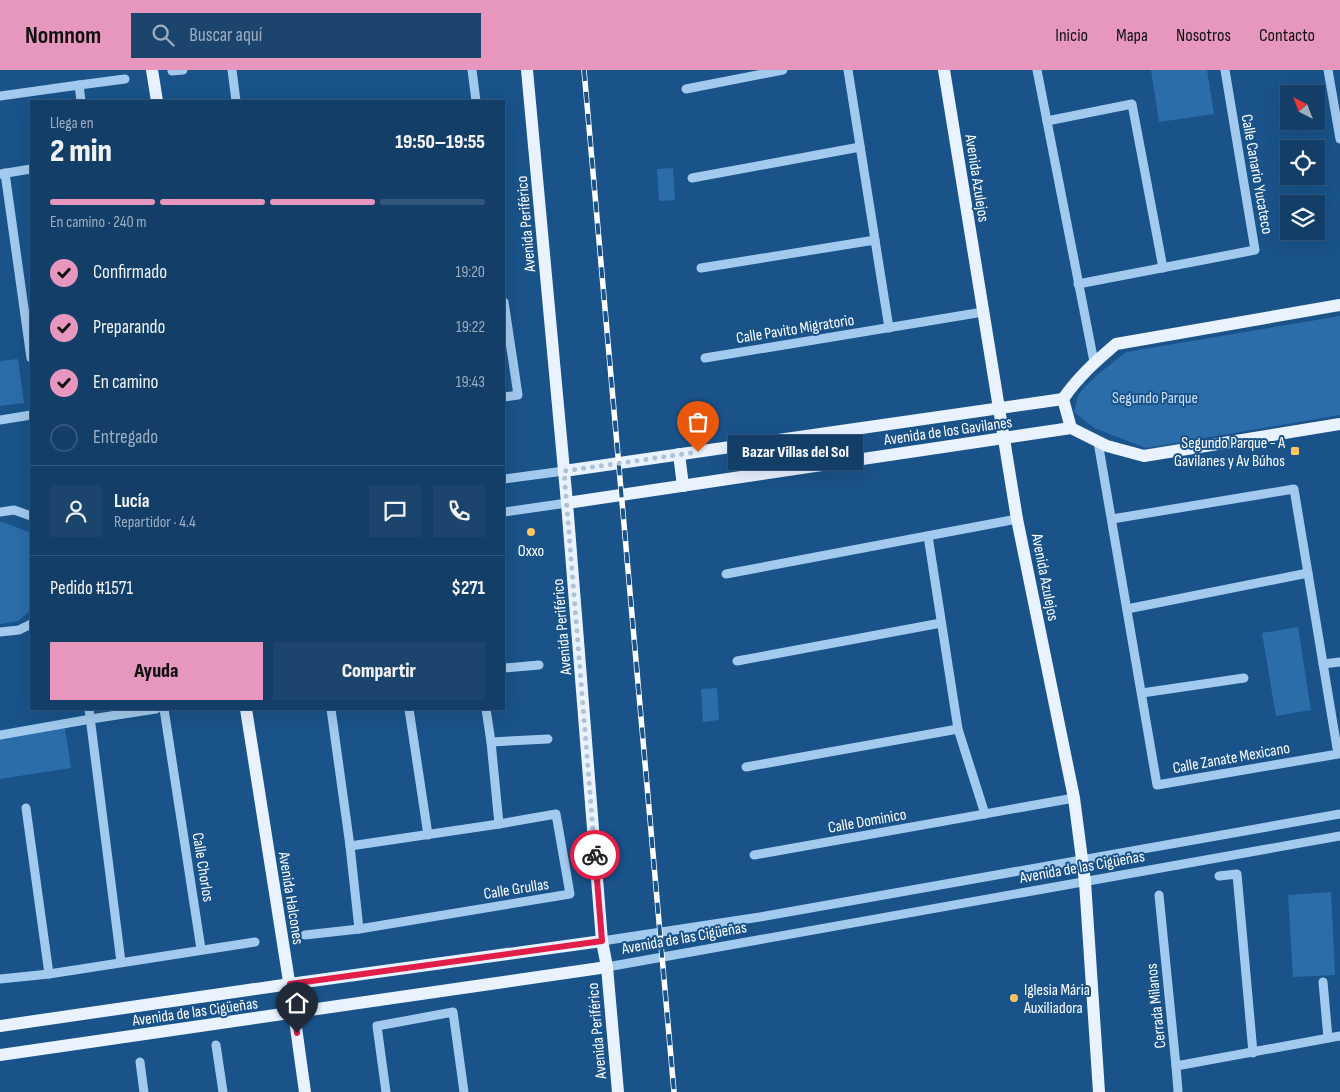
<!DOCTYPE html>
<html lang="es">
<meta charset="utf-8">
<style>
body{margin:0;font-family:"Sofia Sans Condensed",sans-serif;background:#1c456e;color:#f1f3f6;height:100vh;display:flex;flex-direction:column;font-size:19px;white-space:nowrap}
*{box-sizing:border-box;margin:0}
p{font-size:16px;color:#9daec0}
.icon{flex:none;width:28px;height:28px;fill:none;stroke:currentColor;stroke-width:2;stroke-linecap:round;stroke-linejoin:round}
.map{position:relative;flex:1;overflow:hidden}
.drawer{position:absolute;left:30px;top:30px;width:475px;height:610px;display:flex;flex-direction:column;background:#133e68;border-radius:0px;box-shadow:0 5px 20px #0002,0 0 0 1px #32577c}
.drawer>*{flex:none}
.needle{width:32px;rotate:318deg}
.fabs{position:absolute;left:1280px;top:15px;display:grid;gap:10px}
.fabs a{display:grid;place-items:center;width:45px;height:45px;border-radius:0px;background:#133e68;box-shadow:0 5px 20px #0002,0 0 0 1px #32577c;font-size:25px}
.pin{position:absolute;display:grid;place-items:center;width:42px;height:42px;color:#fff;margin:-51px -21px;border-radius:50% 50% 50% 0;rotate:-45deg;box-shadow:0 0 5px #0007}
.pin .icon{rotate:45deg}
.courier{position:absolute;display:grid;place-items:center;width:50px;height:50px;margin:-25px;border:4px solid #e11d48;border-radius:50%;background:#fff;color:#222;box-shadow:0 1px 6px #0007}
.bubble{position:absolute;height:35px;border-radius:0px;background:#133e68;box-shadow:0 5px 20px #0002,0 0 0 1px #32577c;font-size:16px;font-weight:800;line-height:35px;text-align:center}
.summary em{font-style:normal;font-weight:800}
.summary div{display:flex;flex-direction:column-reverse}
.summary{display:flex;align-items:center;justify-content:space-between;height:85px;padding:0 20px}
h1{font-size:32px;font-weight:800;line-height:38px}
.bar{display:grid;grid-template-columns:repeat(4,1fr);gap:8px 5px;align-content:center;height:60px;padding:0 20px}
.bar i{height:6px;border-radius:4px;background:#32577c}
.bar .on{background:#e797bd}
.bar p{grid-column:span 4}
.line{display:flex;align-items:center;gap:12px;padding:0 20px;border-top:1px solid #32577c}
.line div{flex:1}
.round{display:grid;place-items:center;flex:none;width:52px;height:52px;border-radius:0px;background:#1c456e}
ol{padding:0 20px;list-style:none}
li{display:flex;align-items:center;gap:15px;height:55px}
li p{margin-inline-start:auto}
li .icon{padding:5px;border-radius:50%;background:#e797bd;color:#111;stroke-width:4}
li:last-child{color:#9daec0}
li i{width:28px;height:28px;border:2px solid #32577c;border-radius:50%}
.primary-button{display:flex;gap:10px;margin-top:auto;padding:10px 20px}
.primary-button a{flex:1;height:58px;border-radius:0px;background:#e797bd;color:#111;font-size:20px;font-weight:800;line-height:58px;text-align:center}
.primary-button a+a{background:#1c456e;color:#f1f3f6}
header{display:flex;align-items:center;gap:30px;box-sizing:border-box;height:70px;padding:0 25px;background:#e797bd;color:#111}
header strong{font-size:24px}
nav{display:flex;gap:28px;margin-inline-start:auto;font-size:18px}
.search{width:350px;height:45px;background:#1c456e;display:flex;align-items:center;gap:12px;box-sizing:border-box;padding:0 18px;border-radius:0px;color:#9daec0;font-size:19px}
.map>svg:first-child{display:block}
.green{fill:#2b6da9}
.lines{fill:none;stroke-linecap:round;stroke-linejoin:round}
.minor{stroke:#a2caee;stroke-width:9}
.major{stroke:#e9f3ff;stroke-width:12}
.rail-casing{stroke:#fff;stroke-width:5.5}
.rail{stroke:#19538a;stroke-width:4;stroke-dasharray:11;stroke-linecap:butt}
.done{stroke:#aec3d6;stroke-width:5;stroke-dasharray:0 9}
.route{stroke:#e11d48;stroke-width:6}
.poi-dot{fill:#ffc55f;stroke:#19538a;stroke-width:2}
.labels{text-anchor:middle;stroke-width:4;stroke-linejoin:round;paint-order:stroke}
.street-label{font-size:16px;fill:#fff;stroke:#19538a}
.park-label{font-size:16px;fill:#c8e2fa;stroke:#19538a}
.poi-label{font-size:16px;fill:#fff;stroke:#19538a;text-anchor:end}
</style>
<header>
<strong>Nomnom</strong>
<div class="search"><svg class="icon" aria-label="search" viewBox="0 0 24 24"><circle cx="10" cy="10" r="6"/><path d="M15 15l6 6"/></svg>Buscar aquí</div>
<nav><a>Inicio</a><a>Mapa</a><a>Nosotros</a><a>Contacto</a></nav>
</header>
<div class="map">
<svg width="1340" height="1022" viewBox="0 0 1340 1022">
<rect width="100%" height="100%" fill="#19538a"/>
<g class="green">
<path d="M 1151,0 L 1207,0 L 1214,44 L 1159,52 Z"/>
<path d="M 673,98 L 675,130 L 659,131 L 657,99 Z"/>
<path d="M 1340,246 L 1340,345 L 1146,378 L 1094,358 L 1074,342 L 1078,326 L 1083,319 L 1097,305 L 1126,282 Z"/>
<path d="M 18,289 L 24,333 L 0,336 L 0,291 Z"/>
<path d="M 0,452 L 3,452 L 31,463 L 31,540 L 18,551 L 0,554 Z"/>
<path d="M 1298,557 L 1311,640 L 1276,646 L 1262,563 Z"/>
<path d="M 717,618 L 719,650 L 703,652 L 701,619 Z"/>
<path d="M 64,652 L 71,698 L 0,709 L 0,662 Z"/>
<path d="M 1331,822 L 1335,905 L 1293,907 L 1288,825 Z"/>
</g>
<g class="lines">
<g class="minor">
<path d="M 232,0 L 236,31"/>
<path d="M 472,0 L 476,31"/>
<path d="M 848,0 L 889,258"/>
<path d="M 1037,0 L 1094,292"/>
<path d="M 1328,0 L 1340,69"/>
<path d="M 172,1 L 183,0"/>
<path d="M 79,15 L 125,9"/>
<path d="M 686,19 L 783,0"/>
<path d="M 0,26 L 79,15 L 81,31"/>
<path d="M 1047,51 L 1132,34 L 1163,198"/>
<path d="M 5,103 L 31,288"/>
<path d="M 0,104 L 31,99"/>
<path d="M 692,108 L 860,77"/>
<path d="M 701,198 L 875,170"/>
<path d="M 1078,214 L 1255,180 L 1225,0"/>
<path d="M 504,232 L 518,325 L 504,327"/>
<path d="M 705,288 L 983,242"/>
<path d="M 0,350 L 31,345"/>
<path d="M 1098,372 L 1157,715 L 1338,684 L 1294,419 L 1112,449"/>
<path d="M 504,409 L 564,401"/>
<path d="M 0,442 L 14,440 L 31,446"/>
<path d="M 504,442 L 567,433"/>
<path d="M 928,466 L 958,659 L 985,744"/>
<path d="M 726,504 L 1017,449"/>
<path d="M 1127,539 L 1308,503"/>
<path d="M 0,562 L 19,560 L 31,554"/>
<path d="M 737,591 L 941,553"/>
<path d="M 1323,594 L 1340,592"/>
<path d="M 504,598 L 539,595"/>
<path d="M 1142,623 L 1244,608"/>
<path d="M 89,639 L 121,892"/>
<path d="M 164,639 L 201,879"/>
<path d="M 331,639 L 350,776 L 359,859 L 570,824 L 556,744 L 499,754 L 491,672 L 486,639"/>
<path d="M 409,639 L 428,765"/>
<path d="M 0,665 L 91,649 L 156,639"/>
<path d="M 491,672 L 548,669"/>
<path d="M 746,697 L 958,659"/>
<path d="M 26,738 L 49,904"/>
<path d="M 350,776 L 499,754"/>
<path d="M 754,785 L 1074,728"/>
<path d="M 1219,806 L 1237,804 L 1253,983"/>
<path d="M 1159,825 L 1176,996 L 1340,966"/>
<path d="M 305,865 L 359,859"/>
<path d="M 602,871 L 760,847 L 1340,744"/>
<path d="M 607,897 L 1340,766"/>
<path d="M 0,909 L 49,904 L 255,872"/>
<path d="M 1323,912 L 1328,968"/>
<path d="M 216,975 L 223,1022"/>
<path d="M 140,992 L 144,1022"/>
<path d="M 1176,996 L 1178,1021"/>
<path d="M 386,1022 L 377,956 L 453,942 L 464,1022"/>
</g>
<g class="major">
<path d="M 152,0 L 157,31"/>
<path d="M 527,0 L 567,433 L 602,871 L 607,897 L 618,1022"/>
<path d="M 944,0 L 1017,449 L 1074,728 L 1085,812 L 1099,1022"/>
<path d="M 1063,329 L 1071,358"/>
<path d="M 679,384 L 683,416"/>
<path d="M 564,401 L 1063,329 C 1078,307 1096,291 1116,274 L 1340,235"/>
<path d="M 567,433 L 1071,358 L 1107,376 L 1144,386 L 1340,354"/>
<path d="M 246,639 L 294,943 L 305,1022"/>
<path d="M 0,956 L 290,914 L 602,871"/>
<path d="M 0,985 L 607,897"/>
</g>
<defs>
<path id="rail" d="M 584,0 L 674,1022"/>
</defs>
<use href="#rail" class="rail-casing"/>
<use href="#rail" class="rail"/>
</g>
<g class="lines">
<path class="done" d="M 595,785 L 564,401 L 698,382"/>
<path class="route" d="M 297,963 L 290,914 L 602,871 L 595,785"/>
</g>
<g class="poi-dot">
<rect x="1290" y="376" width="10" height="10" rx="2.5"/>
<circle cx="531" cy="462" r="5"/>
<circle cx="1014" cy="928" r="5"/>
</g>
<g class="labels">
<g class="street-label">
<text transform="translate(1258 104) rotate(80)" y="6">Calle Canario Yucateco</text>
<text transform="translate(978 108) rotate(81)" y="6">Avenida Azulejos</text>
<text transform="translate(525 154) rotate(-95)" y="6">Avenida Periférico</text>
<text transform="translate(795 258) rotate(-9)" y="6">Calle Pavito Migratorio</text>
<text transform="translate(948 360) rotate(-8)" y="6">Avenida de los Gavilanes</text>
<text transform="translate(1046 507) rotate(79)" y="6">Avenida Azulejos</text>
<text transform="translate(561 557) rotate(-95)" y="6">Avenida Periférico</text>
<text transform="translate(1231 687) rotate(-10)" y="6">Calle Zanate Mexicano</text>
<text transform="translate(867 750) rotate(-10)" y="6">Calle Dominico</text>
<text transform="translate(1082 796) rotate(-10)" y="6">Avenida de las Cigüeñas</text>
<text transform="translate(204 797) rotate(81)" y="6">Calle Chorlos</text>
<text transform="translate(516 818) rotate(-9)" y="6">Calle Grullas</text>
<text transform="translate(292 828) rotate(81)" y="6">Avenida Halcones</text>
<text transform="translate(684 867) rotate(-10)" y="6">Avenida de las Cigüeñas</text>
<text transform="translate(1155 936) rotate(-96)" y="6">Cerrada Milanos</text>
<text transform="translate(195 941) rotate(-8)" y="6">Avenida de las Cigüeñas</text>
<text transform="translate(596 961) rotate(-95)" y="6">Avenida Periférico</text>
</g>
<g class="park-label">
<text x="1155" y="333">Segundo Parque</text>
</g>
<g class="poi-label">
<text x="1285" y="378">Segundo Parque - A<tspan x="1285" dy="18">Gavilanes y Av Búhos</tspan></text>
<text x="531" y="486" text-anchor="middle">Oxxo</text>
<text x="1024" y="925" text-anchor="start">Iglesia Mária<tspan x="1024" dy="18">Auxiliadora</tspan></text>
</g>
</g>
</svg>
<div class="fabs">
<a><svg class="needle" viewBox="-14 -14 28 28"><path d="M0-13l5 13h-10z" fill="#e53935"/><path d="M0 13l5-13h-10z" fill="#9daec0"/></svg></a>
<a><svg class="icon" aria-label="locate" viewBox="0 0 24 24"><circle cx="12" cy="12" r="6"/><path d="M12 2v4M12 18v4M2 12h4M18 12h4"/></svg></a>
<a><svg class="icon" aria-label="layers" viewBox="0 0 24 24"><path d="M12 4l9 5-9 5-9-5zM3 14l9 5 9-5"/></svg></a>
</div>
<div class="pin" style="left:698px;top:382px;background:#ea580c"><svg class="icon" aria-label="bag" viewBox="0 0 24 24"><path d="M5 8h14l-1 12H6zM9 8a3 3 0 0 1 6 0"/></svg></div>
<div class="pin" style="left:297px;top:963px;background:#1f2937"><svg class="icon" aria-label="home" viewBox="0 0 24 24"><path d="M3 11l9-7 9 7M6 9v11h12V9"/></svg></div>
<div class="courier" style="left:595px;top:785px"><svg class="icon" aria-label="bike" viewBox="0 0 24 24"><circle cx="6" cy="16" r="4"/><circle cx="18" cy="16" r="4"/><path d="M6 16l4-8h5l3 8M10 8l3 8H6M13 5h3"/></svg></div>
<div class="bubble" style="left:728px;top:365px;width:135px">Bazar Villas del Sol</div>
<section class="drawer">
<div class="summary"><div><h1>2 min</h1><p>Llega en</p></div><em>19:50–19:55</em></div>
<div class="bar"><i class="on"></i><i class="on"></i><i class="on"></i><i></i><p>En camino · 240 m</p></div>
<ol>
<li><svg class="icon" aria-label="check" viewBox="0 0 24 24"><path d="M5 12l5 5 9-10"/></svg>Confirmado<p>19:20</p></li>
<li><svg class="icon" aria-label="check" viewBox="0 0 24 24"><path d="M5 12l5 5 9-10"/></svg>Preparando<p>19:22</p></li>
<li><svg class="icon" aria-label="check" viewBox="0 0 24 24"><path d="M5 12l5 5 9-10"/></svg>En camino<p>19:43</p></li>
<li><i></i>Entregado</li>
</ol>
<div class="line" style="height:90px"><a class="round"><svg class="icon" aria-label="person" viewBox="0 0 24 24"><circle cx="12" cy="8" r="4"/><path d="M4 21q1-7 8-7t8 7"/></svg></a><div><b>Lucía</b><p>Repartidor · 4.4</p></div><a class="round"><svg class="icon" aria-label="chat" viewBox="0 0 24 24"><path d="M4 5h16v11H9l-5 4z"/></svg></a><a class="round"><svg class="icon" aria-label="phone" viewBox="0 0 24 24"><path d="M5 4h4l2 5-3 2q2 4 5 5l2-3 5 2v4C11 20 4 13 5 4z"/></svg></a></div>
<div class="line" style="height:65px"><div>Pedido #1571</div><b>$271</b></div>
<div class="primary-button"><a>Ayuda</a><a>Compartir</a></div>
</section>
</div>
